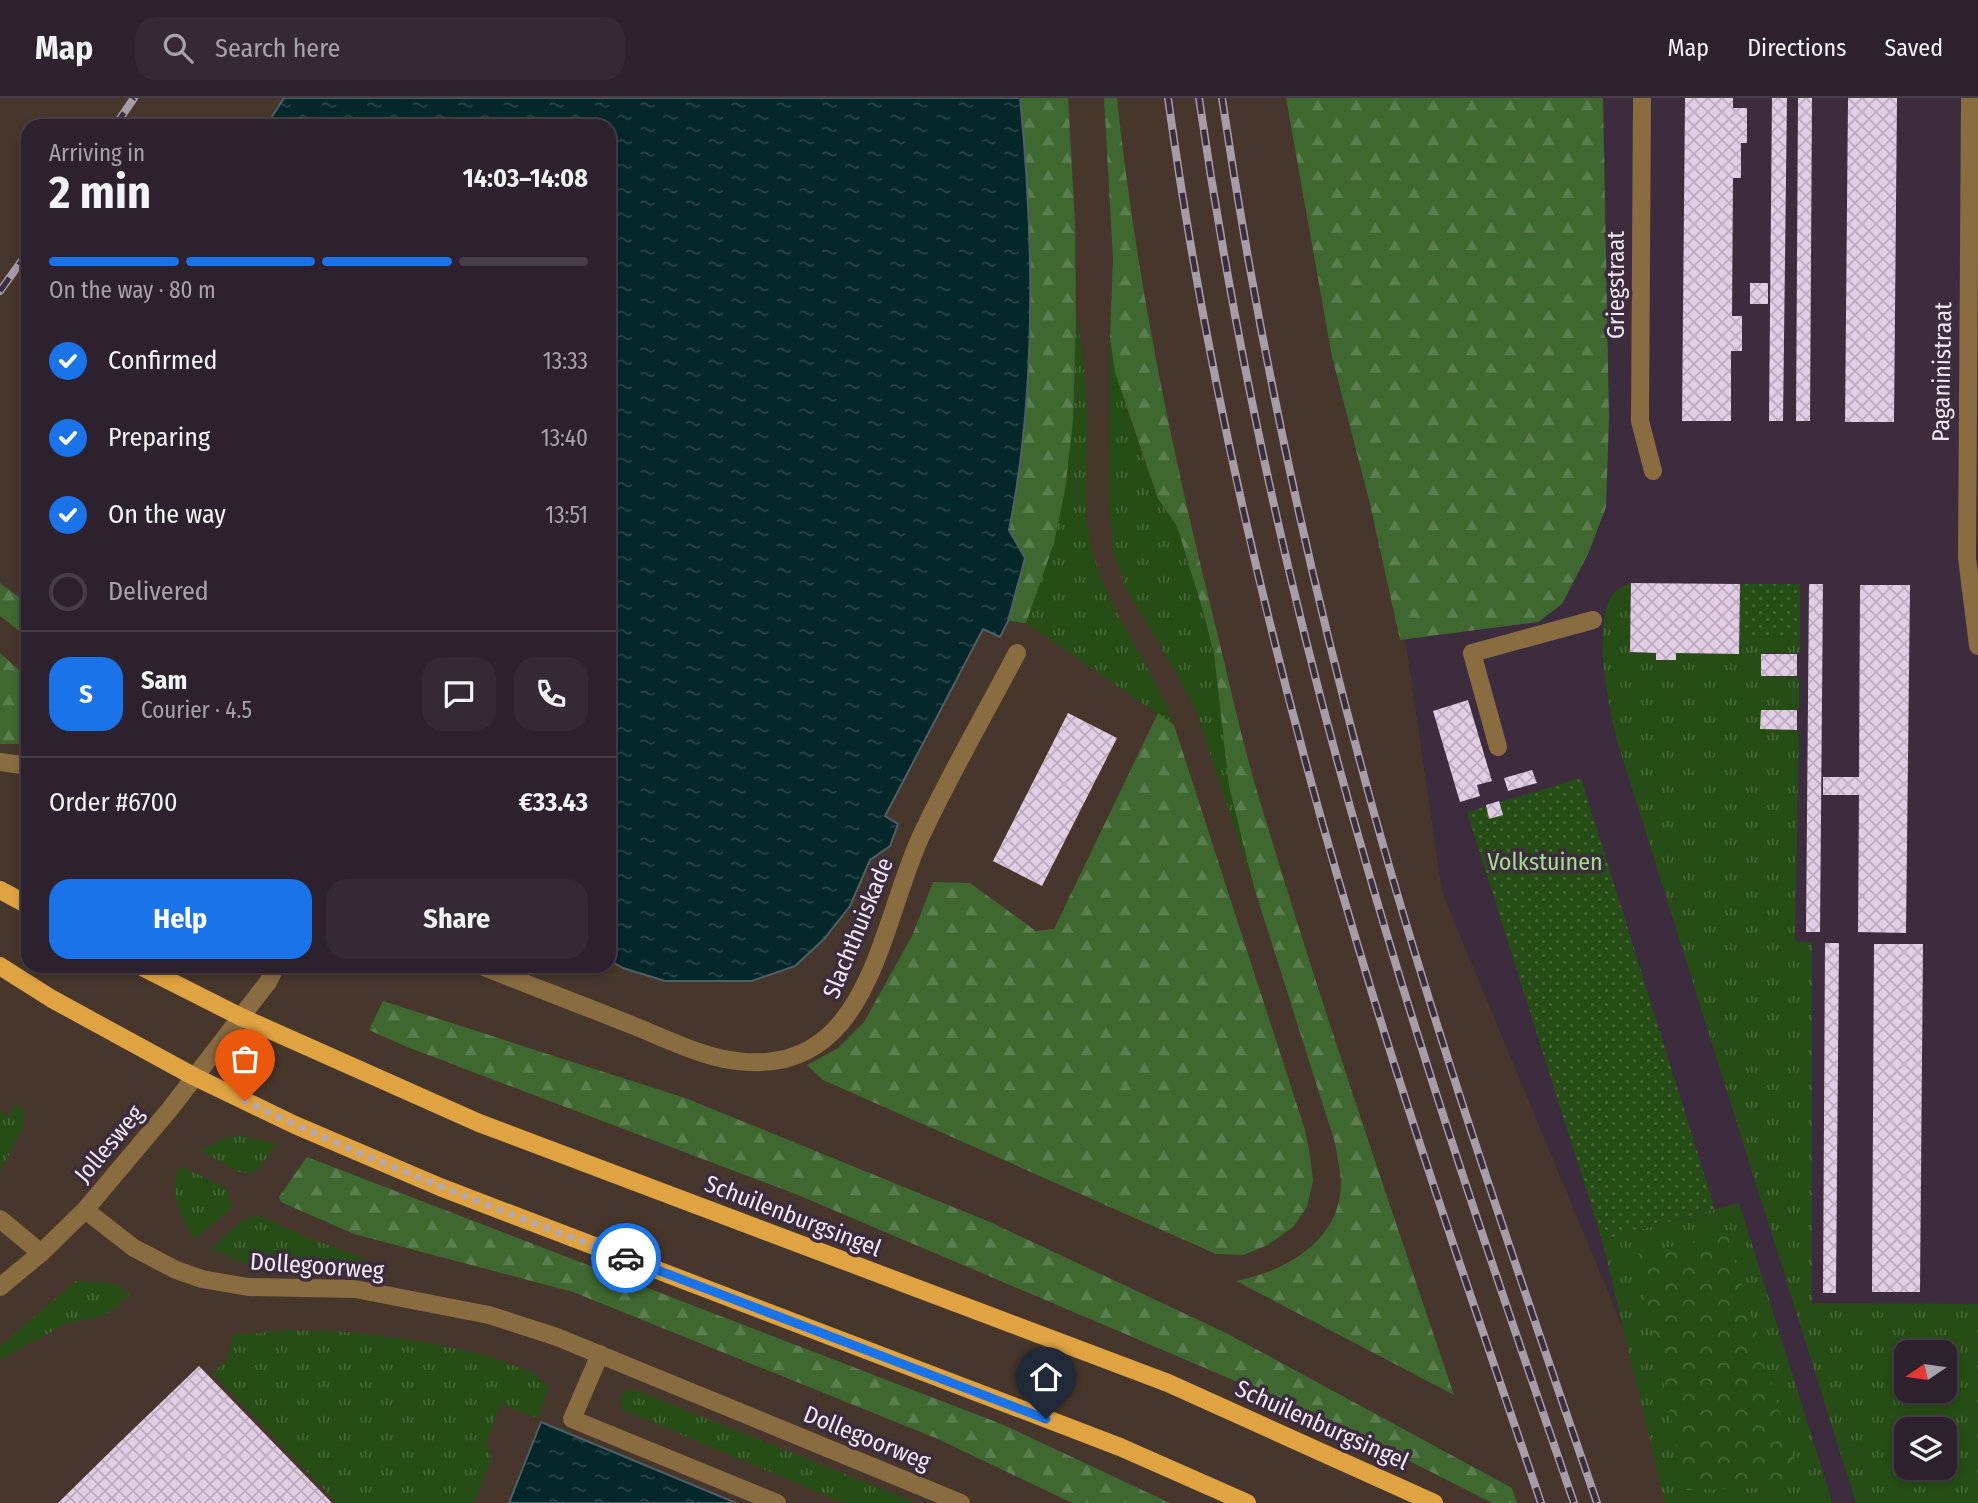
<!DOCTYPE html>
<meta charset="utf-8">
<style>
body{margin:0;font-family:"Fira Sans Condensed",sans-serif;background:#352936;color:#f1f3f6;height:100vh;display:flex;flex-direction:column;font-size:26px;white-space:nowrap}
*{box-sizing:border-box;margin:0}
p{font-size:23px;color:#a7a3aa}
.icon{flex:none;width:38px;height:38px;fill:none;stroke:currentColor;stroke-width:2;stroke-linecap:round;stroke-linejoin:round}
.map{position:relative;flex:1;overflow:hidden}
.panel{position:absolute;left:21px;top:21px;width:595px;height:854px;display:flex;flex-direction:column;background:#2d212e;border-radius:21px;box-shadow:0 4px 10px #0003,0 0 0 2px #483e4a}
.panel>*{flex:none}
.needle{width:46px;rotate:257deg}
.tools{position:absolute;left:1894px;top:1242px;display:grid;gap:14px}
.tools a{display:grid;place-items:center;width:63px;height:63px;border-radius:14px;background:#2d212e;box-shadow:0 4px 10px #0003,0 0 0 2px #483e4a;font-size:35px}
.pin{position:absolute;display:grid;place-items:center;width:60px;height:60px;color:#fff;margin:-72px -30px;border-radius:50% 50% 50% 0;rotate:-45deg;box-shadow:0 0 7px #0007}
.pin .icon{rotate:45deg}
.courier{position:absolute;display:grid;place-items:center;width:70px;height:70px;margin:-35px;border:5px solid #1a73e8;border-radius:50%;background:#fff;color:#222;box-shadow:0 2px 9px #0007}
.head em{font-style:normal;font-weight:700}
.head div{display:flex;flex-direction:column-reverse}
.head{display:flex;align-items:center;justify-content:space-between;height:119px;padding:0 28px}
h1{font-size:46px;font-weight:700;line-height:52px}
.bar{display:grid;grid-template-columns:repeat(4,1fr);gap:10px 7px;align-content:center;height:84px;padding:0 28px}
.bar i{height:9px;border-radius:5px;background:#483e4a}
.bar .active{background:#1a73e8}
.bar p{grid-column:span 4}
.line{display:flex;align-items:center;gap:18px;padding:0 28px;border-top:2px solid #483e4a}
.line div{flex:1}
.round{display:grid;place-items:center;flex:none;width:74px;height:74px;border-radius:21px;background:#352936}
ol{padding:0 28px;list-style:none}
li{display:flex;align-items:center;gap:21px;height:77px}
li p{margin-inline-start:auto}
li .icon{padding:7px;border-radius:50%;background:#1a73e8;color:#fff;stroke-width:4}
li:last-child{color:#a7a3aa}
li i{width:38px;height:38px;border:4px solid #483e4a;border-radius:50%}
.button{display:flex;gap:14px;margin-top:auto;padding:14px 28px}
.button a{flex:1;height:80px;border-radius:21px;background:#1a73e8;color:#fff;font-size:28px;font-weight:700;line-height:80px;text-align:center}
.button a+a{background:#352936;color:#f1f3f6}
header{display:flex;align-items:center;gap:42px;box-sizing:border-box;height:98px;padding:0 35px;background:#2d212e;border-bottom:2px solid #483e4a}
header strong{font-size:33px}
nav{display:flex;gap:38px;margin-inline-start:auto;font-size:24px}
.search{width:490px;height:63px;background:#352936;display:flex;align-items:center;gap:18px;box-sizing:border-box;padding:0 24px;border-radius:21px;color:#a7a3aa;font-size:26px}
.map>svg:first-child{display:block}
.industrial{fill:#47362b;fill-rule:evenodd}
.grass{fill:url(#grass-tufts);fill-rule:evenodd}
.forest{fill:url(#forest-firs)}
.park{fill:url(#park-crowns)}
.garden{fill:url(#garden-dots)}
.water{fill:url(#water-ripples);stroke:#4c6167;stroke-width:2}
.building{fill:url(#building-cross-hatch)}
.lines{fill:none;stroke-linecap:round;stroke-linejoin:round}
.service{stroke:#8a6c41;stroke-width:18}
.pedestrian{stroke:#8a6c41;stroke-width:18}
.minor{stroke:#8a6c41;stroke-width:18}
.tertiary{stroke:#8a6c41;stroke-width:18}
.primary{stroke:#e0a341;stroke-width:18}
.rail-casing{stroke:#a99caa;stroke-width:8}
.rail{stroke:#3c2c3e;stroke-width:5;stroke-dasharray:16;stroke-linecap:butt}
.done{stroke:#b4a7b5;stroke-width:7;stroke-dasharray:0 12.6}
.route{stroke:#1a73e8;stroke-width:9}
.labels{text-anchor:middle;stroke-width:7;stroke-linejoin:round;paint-order:stroke}
.street-label{font-size:24px;fill:#f4e9f5;stroke:#3c2c3e}
.park-label{font-size:24px;fill:#a2df8c;stroke:#3c2c3e}
</style>
<header>
<strong>Map</strong>
<div class="search"><svg class="icon" aria-label="search" viewBox="0 0 24 24"><circle cx="10" cy="10" r="6"/><path d="M15 15l6 6"/></svg>Search here</div>
<nav><a>Map</a><a>Directions</a><a>Saved</a></nav>
</header>
<div class="map">
<svg width="1978" height="1405" viewBox="0 0 1978 1405">
<defs>
<pattern id="grass-tufts" width="24" height="20" patternUnits="userSpaceOnUse" patternTransform="scale(1.75)"><rect width="24" height="20" fill="#264d15"/><path d="M3 7l-1-3M5 7V3M7 7l1-3M15 17l-1-3M17 17v-4M19 17l1-3" fill="none" stroke="#466738"/></pattern>
<pattern id="forest-firs" width="22" height="20" patternUnits="userSpaceOnUse" patternTransform="scale(1.75)"><rect width="22" height="20" fill="#3f6830"/><path d="M5 1l3.5 6h-7zM16 11l3.5 6h-7z" fill="#5b7e4f"/></pattern>
<pattern id="park-crowns" width="20" height="18" patternUnits="userSpaceOnUse" patternTransform="scale(1.75)"><rect width="20" height="18" fill="#264d15"/><path d="M2 6a3 3 0 1 1 6 0M12 15a3 3 0 1 1 6 0" fill="none" stroke="#466738"/></pattern>
<pattern id="garden-dots" width="8" height="8" patternUnits="userSpaceOnUse" patternTransform="scale(1.75)"><rect width="8" height="8" fill="#264d15"/><path d="M2 2h.1M6 6h.1" fill="none" stroke="#466738" stroke-width="1.8" stroke-linecap="round"/></pattern>
<pattern id="water-ripples" width="26" height="14" patternUnits="userSpaceOnUse" patternTransform="scale(1.75)"><rect width="26" height="14" fill="#04272a"/><path d="M2 4q2-2 4 0t4 0M15 11q2-2 4 0t4 0" fill="none" stroke="#29464a"/></pattern>
<pattern id="building-cross-hatch" width="8" height="8" patternUnits="userSpaceOnUse" patternTransform="scale(1.75)"><rect width="8" height="8" fill="#e1cde4"/><path d="M0 0l8 8M0 8l8-8" fill="none" stroke="#bbabbe"/></pattern>
</defs>
<rect width="100%" height="100%" fill="#3c2c3e"/>
<path class="industrial" d="M 0,0 L 1327,0 L 1442,794 L 1673,1350 L 1725,1405 L 0,1405 ZM 28,28 L 609,28 L 609,868 L 28,868 Z"/>
<g class="grass">
<path d="M 1076,220 C 1086,263 1088,308 1087,353 C 1087,383 1084,413 1090,443 C 1105,510 1150,563 1174,627 L 1026,525 L 1065,392 L 1073,323 Z"/>
<path d="M 1110,240 L 1115,274 L 1138,344 L 1158,401 L 1177,428 L 1203,513 L 1214,556 L 1229,688 L 1254,789 L 1196,613 L 1173,569 L 1125,489 L 1112,450 L 1109,402 Z"/>
<path d="M 1631,485 L 1631,555 L 1656,555 L 1656,561 L 1676,562 L 1676,555 L 1739,556 L 1740,539 L 1800,539 L 1800,555 L 1764,555 L 1764,578 L 1799,579 L 1799,612 L 1763,612 L 1763,631 L 1799,631 L 1795,843 L 1812,845 L 1812,1205 L 1978,1206 L 1978,1405 L 1856,1405 L 1616,639 C 1608,604 1592,526 1613,496 C 1617,490 1626,488 1631,485 ZM 1906,1255 L 1944,1255 L 1944,1293 L 1906,1293 ZM 1906,1332 L 1944,1332 L 1944,1370 L 1906,1370 Z"/>
<path d="M 17,1005 L 24,1014 L 23,1029 L 0,1074 L 0,1013 L 8,1018 Z"/>
<path d="M 243,1038 L 277,1045 L 260,1068 L 251,1076 L 238,1074 L 200,1052 L 227,1039 Z"/>
<path d="M 181,1068 L 226,1090 L 232,1110 L 195,1141 C 180,1120 167,1092 181,1068 Z"/>
<path d="M 1739,1105 L 1831,1400 L 1832,1405 L 1665,1405 L 1602,1142 Z"/>
<path d="M 257,1117 L 308,1140 L 361,1159 L 367,1172 L 255,1170 L 211,1151 L 240,1124 Z"/>
<path d="M 76,1183 L 112,1185 L 131,1196 L 106,1217 L 64,1227 L 0,1262 L 0,1248 Z"/>
<path d="M 293,1232 L 350,1234 L 414,1242 L 486,1257 L 532,1274 L 549,1289 L 538,1320 L 501,1307 L 486,1345 L 492,1360 L 474,1405 L 337,1405 L 212,1275 L 227,1261 L 233,1237 Z"/>
<path d="M 633,1291 L 917,1405 L 844,1405 L 623,1312 L 620,1302 L 623,1295 Z"/>
</g>
<g class="forest">
<path d="M 1020,0 L 1068,0 L 1075,124 L 1076,220 L 1073,323 L 1065,392 L 1054,445 L 1026,525 L 1008,523 L 1025,460 L 1009,432 C 1037,293 1034,140 1020,0 Z"/>
<path d="M 1104,0 L 1117,0 C 1136,180 1172,355 1216,530 C 1230,587 1242,644 1259,700 C 1319,901 1387,1098 1454,1297 L 1236,1183 C 1287,1173 1342,1142 1341,1083 C 1340,1071 1337,1057 1335,1045 L 1254,789 L 1229,688 L 1214,556 L 1203,513 L 1177,428 L 1158,401 L 1115,274 L 1110,240 L 1113,161 Z"/>
<path d="M 1286,0 L 1603,0 L 1609,320 L 1606,409 L 1589,454 L 1562,506 L 1538,524 L 1400,542 L 1370,406 L 1332,259 Z"/>
<path d="M 0,485 L 28,506 L 28,540 L 0,518 Z"/>
<path d="M 0,555 L 28,580 L 28,642 L 19,646 L 0,646 Z"/>
<path d="M 1158,615 L 1174,627 L 1305,1032 L 1310,1057 L 1313,1083 L 1307,1109 L 1293,1129 L 1268,1147 L 1243,1157 L 1216,1156 L 823,982 L 807,967 L 838,950 L 864,924 L 912,838 L 933,784 L 970,785 L 1036,833 L 1054,831 Z"/>
<path d="M 383,903 L 685,1000 L 990,1124 L 1228,1236 L 1512,1390 L 1517,1405 L 1492,1405 L 1337,1326 L 798,1097 L 407,949 L 369,932 Z"/>
<path d="M 307,1059 L 1004,1327 L 1170,1405 L 1072,1405 L 938,1341 L 573,1194 L 354,1136 L 281,1104 L 279,1099 Z"/>
</g>
<path class="park" d="M 1727,1136 L 1802,1389 L 1686,1392 L 1636,1156 Z"/>
<g class="garden">
<rect x="1740" y="486" width="60" height="53"/>
<path d="M 1581,680 L 1715,1111 L 1602,1142 L 1467,714 Z"/>
</g>
<g class="water">
<path d="M 284,0 L 1020,0 C 1034,141 1037,292 1009,432 L 1025,460 L 1008,523 L 1000,539 L 983,531 L 885,718 L 898,726 L 890,748 L 870,762 L 850,808 L 824,841 L 795,868 L 752,883 L 665,883 L 623,870 L 609,862 L 609,28 L 266,28 Z"/>
<path d="M 541,1324 L 736,1405 L 509,1405 Z"/>
</g>
<g class="building">
<path d="M 1685,0 L 1733,0 L 1733,10 L 1747,10 L 1747,45 L 1741,45 L 1741,80 L 1733,80 L 1732,218 L 1742,218 L 1742,253 L 1731,253 L 1731,323 L 1682,323 Z"/>
<path d="M 1772,0 L 1787,0 L 1783,323 L 1769,323 Z"/>
<path d="M 1798,0 L 1812,0 L 1810,323 L 1796,323 Z"/>
<path d="M 1848,0 L 1897,0 L 1894,324 L 1845,324 Z"/>
<rect x="1750" y="185" width="18" height="21"/>
<path d="M 1631,485 L 1740,486 L 1739,556 L 1676,555 L 1676,562 L 1656,562 L 1656,555 L 1630,554 Z"/>
<path d="M 1809,486 L 1823,486 L 1820,834 L 1806,834 Z"/>
<path d="M 1860,487 L 1910,487 L 1906,835 L 1858,834 L 1859,697 L 1823,697 L 1823,679 L 1859,679 Z"/>
<rect x="1761" y="556" width="36" height="22"/>
<path d="M 1468,602 L 1492,683 L 1477,687 L 1480,698 L 1460,704 L 1433,613 Z"/>
<path d="M 1761,612 L 1797,612 L 1797,632 L 1760,631 Z"/>
<path d="M 1068,615 L 1117,640 L 1042,788 L 993,763 Z"/>
<path d="M 1532,672 L 1537,685 L 1508,693 L 1504,680 Z"/>
<path d="M 1499,703 L 1503,717 L 1489,721 L 1486,707 Z"/>
<path d="M 1825,845 L 1839,845 L 1836,1195 L 1823,1195 Z"/>
<path d="M 1874,846 L 1923,846 L 1920,1194 L 1872,1194 Z"/>
<path d="M 199,1268 L 332,1405 L 58,1405 L 121,1343 Z"/>
</g>
<g class="lines">
<path class="service" d="M 1498,649 L 1472,555 L 1593,522"/>
<path class="pedestrian" d="M 1642,0 L 1640,323 L 1653,373"/>
<g class="minor">
<path d="M 0,664 L 28,668"/>
<path d="M 481,868 C 534,889 587,909 639,930 C 666,941 695,955 724,961 C 869,989 878,831 921,738 C 950,676 985,616 1017,555"/>
<path d="M 85,1112 L 134,1150 L 176,1172 L 202,1181 L 248,1189 L 355,1191 L 489,1217 L 557,1239 L 961,1405"/>
<path d="M 0,1121 L 41,1155"/>
<path d="M 0,1189 L 41,1155 L 85,1112 L 170,1011 L 268,884 L 276,868"/>
<path d="M 600,1256 L 572,1321 L 777,1405"/>
</g>
<path class="tertiary" d="M 1970,0 L 1967,460 L 1978,548"/>
<g class="primary">
<path d="M 0,792 L 28,807"/>
<path d="M 0,868 L 52,901 L 195,979 L 295,1027 L 440,1089 L 1120,1349 L 1247,1405"/>
<path d="M 140,868 L 241,919 L 479,1025 L 1168,1285 L 1434,1405"/>
</g>
<defs>
<g id="rail">
<path d="M 1168,0 C 1210,305 1283,604 1373,898 C 1425,1068 1484,1236 1541,1405"/>
<path d="M 1199,0 C 1236,256 1292,509 1364,758 C 1426,976 1500,1190 1574,1405"/>
<path d="M 1222,0 C 1258,242 1309,480 1374,715 C 1439,948 1519,1177 1597,1405"/>
<path d="M 115,28 L 134,0"/>
<path d="M 0,193 L 28,154"/>
</g>
</defs>
<use href="#rail" class="rail-casing"/>
<use href="#rail" class="rail"/>
</g>
<g class="lines">
<path class="done" d="M 245,1003 C 369,1063 497,1111 626,1160"/>
<path class="route" d="M 626,1160 L 1046,1321"/>
</g>
<g class="labels">
<g class="street-label">
<text transform="translate(1616 187) rotate(-90)" y="8">Griegstraat</text>
<text transform="translate(1942 274) rotate(-89)" y="8">Paganinistraat</text>
<text transform="translate(858 830) rotate(-68)" y="8">Slachthuiskade</text>
<text transform="translate(109 1046) rotate(-50)" y="8">Jollesweg</text>
<text transform="translate(793 1118) rotate(21)" y="8">Schuilenburgsingel</text>
<text transform="translate(317 1168) rotate(4)" y="8">Dollegoorweg</text>
<text transform="translate(1322 1327) rotate(24)" y="8">Schuilenburgsingel</text>
<text transform="translate(867 1340) rotate(22)" y="8">Dollegoorweg</text>
</g>
<g class="park-label">
<text x="1545" y="772">Volkstuinen</text>
</g>
</g>
</svg>
<div class="tools">
<a><svg class="needle" viewBox="-14 -14 28 28"><path d="M0-13l5 13h-10z" fill="#e53935"/><path d="M0 13l5-13h-10z" fill="#a7a3aa"/></svg></a>
<a><svg class="icon" aria-label="layers" viewBox="0 0 24 24"><path d="M12 4l9 5-9 5-9-5zM3 14l9 5 9-5"/></svg></a>
</div>
<div class="pin" style="left:245px;top:1003px;background:#ea580c"><svg class="icon" aria-label="bag" viewBox="0 0 24 24"><path d="M5 8h14l-1 12H6zM9 8a3 3 0 0 1 6 0"/></svg></div>
<div class="pin" style="left:1046px;top:1321px;background:#1f2937"><svg class="icon" aria-label="home" viewBox="0 0 24 24"><path d="M3 11l9-7 9 7M6 9v11h12V9"/></svg></div>
<div class="courier" style="left:626px;top:1160px"><svg class="icon" aria-label="car" viewBox="0 0 24 24"><path d="M5 17H2v-5l4-1 3-4h7l3 4 3 1v5h-3M9 17h6M6 11h13"/><circle cx="7" cy="17" r="2"/><circle cx="17" cy="17" r="2"/></svg></div>
<section class="panel">
<div class="head"><div><h1>2 min</h1><p>Arriving in</p></div><em>14:03–14:08</em></div>
<div class="bar"><i class="active"></i><i class="active"></i><i class="active"></i><i></i><p>On the way · 80 m</p></div>
<ol>
<li><svg class="icon" aria-label="check" viewBox="0 0 24 24"><path d="M5 12l5 5 9-10"/></svg>Confirmed<p>13:33</p></li>
<li><svg class="icon" aria-label="check" viewBox="0 0 24 24"><path d="M5 12l5 5 9-10"/></svg>Preparing<p>13:40</p></li>
<li><svg class="icon" aria-label="check" viewBox="0 0 24 24"><path d="M5 12l5 5 9-10"/></svg>On the way<p>13:51</p></li>
<li><i></i>Delivered</li>
</ol>
<div class="line" style="height:126px"><b class="round" style="background:#1a73e8;color:#fff">S</b><div><b>Sam</b><p>Courier · 4.5</p></div><a class="round"><svg class="icon" aria-label="chat" viewBox="0 0 24 24"><path d="M4 5h16v11H9l-5 4z"/></svg></a><a class="round"><svg class="icon" aria-label="phone" viewBox="0 0 24 24"><path d="M5 4h4l2 5-3 2q2 4 5 5l2-3 5 2v4C11 20 4 13 5 4z"/></svg></a></div>
<div class="line" style="height:91px"><div>Order #6700</div><b>€33.43</b></div>
<div class="button"><a>Help</a><a>Share</a></div>
</section>
</div>
